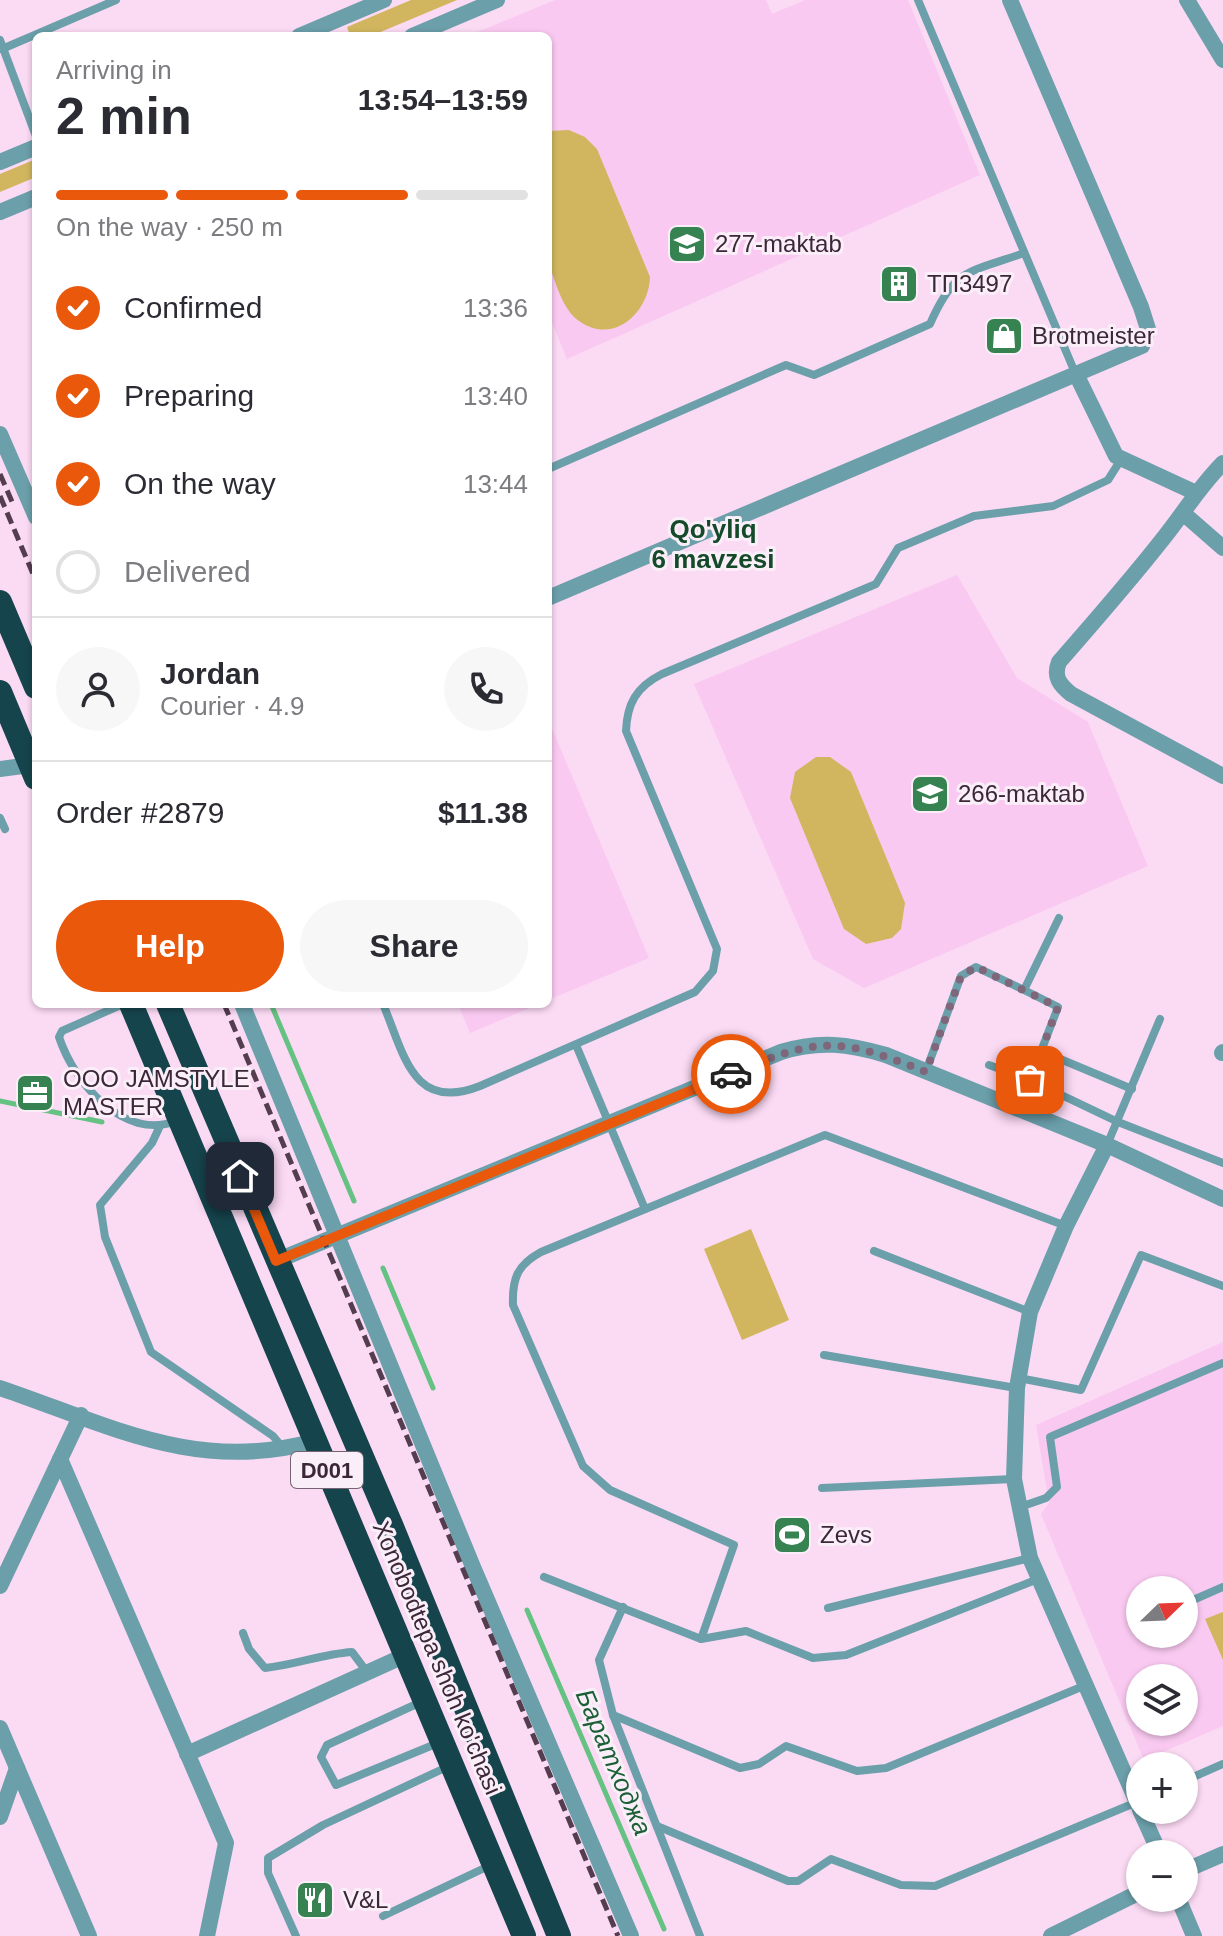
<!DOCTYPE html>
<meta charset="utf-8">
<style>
body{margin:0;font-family:Helvetica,sans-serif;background:#f7f7f7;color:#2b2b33;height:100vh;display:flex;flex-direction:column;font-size:30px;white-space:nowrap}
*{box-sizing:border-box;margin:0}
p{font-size:26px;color:#7c7c81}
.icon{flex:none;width:44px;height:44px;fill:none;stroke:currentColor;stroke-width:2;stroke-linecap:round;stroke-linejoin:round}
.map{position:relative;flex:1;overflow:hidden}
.panel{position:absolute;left:32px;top:32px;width:520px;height:976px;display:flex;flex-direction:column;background:#fff;border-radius:12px;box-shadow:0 2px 6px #0004}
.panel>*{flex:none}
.needle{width:52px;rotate:67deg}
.buttons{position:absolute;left:1126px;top:1576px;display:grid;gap:16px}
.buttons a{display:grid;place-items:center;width:72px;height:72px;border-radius:50%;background:#fff;box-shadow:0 2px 6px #0004;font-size:40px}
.pin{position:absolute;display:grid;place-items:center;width:68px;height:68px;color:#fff;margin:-34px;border-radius:16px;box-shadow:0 4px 12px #0006}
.courier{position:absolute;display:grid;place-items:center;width:80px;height:80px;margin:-40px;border:6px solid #ea580c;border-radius:50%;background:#fff;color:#222;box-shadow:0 2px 10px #0007}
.summary em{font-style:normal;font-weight:600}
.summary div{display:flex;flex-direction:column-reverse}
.summary{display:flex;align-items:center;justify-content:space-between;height:136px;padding:0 24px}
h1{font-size:52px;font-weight:600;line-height:60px}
.bar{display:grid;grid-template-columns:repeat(4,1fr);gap:12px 8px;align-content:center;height:96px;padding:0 24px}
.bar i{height:10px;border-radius:6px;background:#e1e1e2}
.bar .active{background:#ea580c}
.bar p{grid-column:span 4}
.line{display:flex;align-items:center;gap:20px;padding:0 24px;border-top:2px solid #e1e1e2}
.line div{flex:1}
.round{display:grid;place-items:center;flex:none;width:84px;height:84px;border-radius:42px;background:#f7f7f7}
ol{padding:0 24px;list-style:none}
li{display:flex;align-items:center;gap:24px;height:88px}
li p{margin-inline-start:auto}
li .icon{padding:8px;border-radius:50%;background:#ea580c;color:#fff;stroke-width:4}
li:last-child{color:#7c7c81}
li i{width:44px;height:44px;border:4px solid #e1e1e2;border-radius:50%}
.primary-button{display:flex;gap:16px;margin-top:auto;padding:16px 24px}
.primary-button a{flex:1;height:92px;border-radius:48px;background:#ea580c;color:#fff;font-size:32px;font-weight:600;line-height:92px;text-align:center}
.primary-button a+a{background:#f7f7f7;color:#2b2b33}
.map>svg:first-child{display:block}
.built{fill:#fac9f1;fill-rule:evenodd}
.green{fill:#d1b65f}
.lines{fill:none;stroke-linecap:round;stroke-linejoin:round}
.stream{stroke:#65c283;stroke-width:5}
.lane{stroke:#6b9faa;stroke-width:8}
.street{stroke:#6b9faa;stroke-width:16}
.highway{stroke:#16444d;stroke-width:24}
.rail{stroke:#533d4f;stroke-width:5;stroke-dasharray:12 6;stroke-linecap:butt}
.done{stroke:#7f667a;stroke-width:8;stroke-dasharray:0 14.4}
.route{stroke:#ea580c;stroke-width:10}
.labels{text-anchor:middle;stroke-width:6;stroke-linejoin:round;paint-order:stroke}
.shield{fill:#faeff8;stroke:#756372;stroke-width:2}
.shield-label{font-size:22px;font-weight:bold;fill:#3c2739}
.poi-label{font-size:24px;fill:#3c2739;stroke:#faeff8;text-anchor:start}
.street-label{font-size:24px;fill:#3c2739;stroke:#faeff8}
.neighbourhood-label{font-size:26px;font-weight:bold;fill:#144a29;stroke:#faeff8}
.water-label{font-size:26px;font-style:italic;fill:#1c5f36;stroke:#faeff8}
</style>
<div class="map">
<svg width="1223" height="1936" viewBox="0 0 1223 1936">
<rect width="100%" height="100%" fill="#fbdaf4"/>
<g class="built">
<path d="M 555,0 L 766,0 L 772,14 L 805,0 L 908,0 L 980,175 L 567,359 L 548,313 L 548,36 L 468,36 Z"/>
<path d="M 957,575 L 1017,678 L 1088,722 L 1148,866 L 864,988 L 813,959 L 694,684 Z"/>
<path d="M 548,719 L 649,958 L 548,1000 Z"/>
<path d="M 458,1004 L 539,1004 L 470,1033 Z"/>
<path d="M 1223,1342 L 1223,1726 L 1144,1760 L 1041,1514 L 1049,1503 L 1036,1425 ZM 1140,1590 L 1184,1590 L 1184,1634 L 1140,1634 ZM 1140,1678 L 1184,1678 L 1184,1722 L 1140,1722 Z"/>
</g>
<g class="green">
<path d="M 411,0 L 457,0 L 371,36 L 350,36 L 347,27 Z"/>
<path d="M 569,130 L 585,137 L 597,149 L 650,277 C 649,312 614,346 579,321 C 563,310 556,284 550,267 C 542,246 548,159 548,131 Z"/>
<path d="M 36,159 L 36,177 L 0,192 L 0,174 Z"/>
<path d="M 816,757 L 830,757 L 851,772 L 905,903 L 901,929 L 892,938 L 866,944 L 844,929 L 790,798 L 795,772 Z"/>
<path d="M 751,1229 L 789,1320 L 742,1340 L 704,1249 Z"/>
<path d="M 1223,1612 L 1223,1660 L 1205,1619 Z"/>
</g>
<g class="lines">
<g class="stream">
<path d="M 271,1004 L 354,1201"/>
<path d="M 0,1101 L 102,1122"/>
<path d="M 383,1268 L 433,1388"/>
<path d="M 527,1610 L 664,1929"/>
</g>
<g class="lane">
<path d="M 918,0 L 1076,375"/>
<path d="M 0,40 L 36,136"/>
<path d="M 2,49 L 116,0"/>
<path d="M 548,469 L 786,365 L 814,375 L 930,324 C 955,267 969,273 1024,253"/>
<path d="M 0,818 L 5,829"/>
<path d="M 123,1004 L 62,1031 L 59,1037 C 74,1083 124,1141 176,1121"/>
<path d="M 383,1004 C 404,1053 412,1113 480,1086 L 695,992 L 713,971 L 717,949 L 626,731 C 627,704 636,687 662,674 L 876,584 L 898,548 L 974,516 L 1053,506 L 1108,480 L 1120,461"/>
<path d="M 576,1045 L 645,1209"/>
<path d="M 1041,1051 L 1132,1089"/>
<path d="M 989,1065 L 1030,1080 L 1058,1007 L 1024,990"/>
<path d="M 926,1071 L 961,976 L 976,967 L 1024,990 L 1059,918"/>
<path d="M 1030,1080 L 1118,1122 L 1223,1163"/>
<path d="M 159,1128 L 152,1143 L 100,1205 L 105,1237 L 151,1352 L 273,1436 L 284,1449"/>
<path d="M 1107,1145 L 1160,1019"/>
<path d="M 874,1251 L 1030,1312"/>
<path d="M 824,1355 L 1016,1388"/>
<path d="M 1019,1378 L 1081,1390 L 1141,1255 L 1223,1286"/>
<path d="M 822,1488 L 1013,1479"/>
<path d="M 1020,1507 L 1046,1498 L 1057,1487 L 1050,1437 L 1223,1363"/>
<path d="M 544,1577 L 701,1639 L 746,1631 L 813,1658 L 846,1655 L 1038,1579"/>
<path d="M 1184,1604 L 1223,1587"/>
<path d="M 623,1607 L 599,1660 L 613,1715 L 700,1936"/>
<path d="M 828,1608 L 1030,1558"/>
<path d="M 243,1633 L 249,1649 L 265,1668 C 295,1665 322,1654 352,1652 L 367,1672"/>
<path d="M 701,1639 L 734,1545 L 610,1490 L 583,1466 L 513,1305 C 512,1279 517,1265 541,1252 L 825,1135 L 1066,1226"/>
<path d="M 421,1702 L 327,1745 L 321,1757 L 336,1785 L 438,1743"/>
<path d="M 613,1715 L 740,1768 L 759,1764 L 786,1746 L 857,1771 L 886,1768 L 1086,1685"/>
<path d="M 1184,1781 L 1223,1764"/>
<path d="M 657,1826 L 788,1881 L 798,1881 L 831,1859 L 901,1885 L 935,1886 L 1137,1802"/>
<path d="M 383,1916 L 493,1864"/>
<path d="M 296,1936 L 268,1873 L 268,1858 L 323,1825 L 447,1767"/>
</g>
<g class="street">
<path d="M 1187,0 L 1223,60"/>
<path d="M 299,36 L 384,0"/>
<path d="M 412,36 L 497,0"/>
<path d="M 0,162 L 36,147"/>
<path d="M 0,212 L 36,197"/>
<path d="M 1077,376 L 1116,456 L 1194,492"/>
<path d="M 0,434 L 36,517"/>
<path d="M 1223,463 C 1199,487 1183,514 1162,540 C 1129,582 1094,622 1059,662 C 1053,677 1060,685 1071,694 L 1223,776"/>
<path d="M 1183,513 L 1223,548"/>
<path d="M 548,598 L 1142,346 L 1148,329 L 1141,307 L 1010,0"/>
<path d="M 0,769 L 30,765"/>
<path d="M 242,1004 L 473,1567 L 631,1936"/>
<path d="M 1222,1053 L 1223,1052"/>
<path d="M 1107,1145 L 1066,1226 L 1030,1312 L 1017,1388 L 1014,1479 L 1030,1558 L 1140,1809"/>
<path d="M 276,1261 L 781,1052 C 819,1040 849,1044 886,1055 L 1107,1145 L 1223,1199"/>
<path d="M 0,1388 C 109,1425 197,1474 315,1441"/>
<path d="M 60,1459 L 226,1843 L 207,1936"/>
<path d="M 0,1586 L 81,1415"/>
<path d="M 0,1728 L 89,1936"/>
<path d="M 187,1754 L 406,1655"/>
<path d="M 1140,1810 L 1160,1854"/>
<path d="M 0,1817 L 17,1768"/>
<path d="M 1184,1871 L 1223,1854"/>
<path d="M 1178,1898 L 1194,1936"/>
<path d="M 1051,1936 L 1140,1892"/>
</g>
<g class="highway">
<path d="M 0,602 L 36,687"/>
<path d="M 0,692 L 36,778"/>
<path d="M 131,1004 L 524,1936"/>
<path d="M 168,1004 L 392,1527 L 559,1936"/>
</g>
<g class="rail">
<path d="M 0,474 L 13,504"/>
<path d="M 0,496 L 36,581"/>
<path d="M 224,1004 L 618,1936"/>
</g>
</g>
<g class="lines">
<path class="done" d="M 731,1074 C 817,1037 838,1036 926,1072 L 961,976 L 976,967 L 1058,1007 L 1030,1080"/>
<path class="route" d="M 240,1176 L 276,1261 L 731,1074"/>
</g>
<defs>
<symbol id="school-square" viewBox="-11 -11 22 22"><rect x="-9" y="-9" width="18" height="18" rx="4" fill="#368251" stroke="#faeff8"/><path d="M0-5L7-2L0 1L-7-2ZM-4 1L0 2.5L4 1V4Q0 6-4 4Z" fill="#fff"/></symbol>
<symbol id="building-square" viewBox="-11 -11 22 22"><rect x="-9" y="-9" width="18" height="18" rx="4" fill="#368251" stroke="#faeff8"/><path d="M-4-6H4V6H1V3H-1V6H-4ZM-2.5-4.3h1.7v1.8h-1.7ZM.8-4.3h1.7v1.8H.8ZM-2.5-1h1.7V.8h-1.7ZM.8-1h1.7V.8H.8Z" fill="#fff"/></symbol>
<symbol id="shop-square" viewBox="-11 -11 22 22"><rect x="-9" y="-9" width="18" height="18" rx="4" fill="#368251" stroke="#faeff8"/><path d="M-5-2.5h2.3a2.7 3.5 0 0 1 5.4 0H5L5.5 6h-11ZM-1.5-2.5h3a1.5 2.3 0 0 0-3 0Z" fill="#fff"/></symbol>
<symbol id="office-square" viewBox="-11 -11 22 22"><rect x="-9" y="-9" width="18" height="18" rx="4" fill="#368251" stroke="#faeff8"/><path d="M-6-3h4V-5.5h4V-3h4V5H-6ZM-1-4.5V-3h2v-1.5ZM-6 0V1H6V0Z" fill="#fff"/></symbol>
<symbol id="stadium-square" viewBox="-11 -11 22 22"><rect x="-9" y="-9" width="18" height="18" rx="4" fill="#368251" stroke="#faeff8"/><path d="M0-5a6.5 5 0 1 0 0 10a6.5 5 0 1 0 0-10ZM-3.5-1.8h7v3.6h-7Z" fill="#fff"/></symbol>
<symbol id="restaurant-square" viewBox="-11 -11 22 22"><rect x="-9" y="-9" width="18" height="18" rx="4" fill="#368251" stroke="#faeff8"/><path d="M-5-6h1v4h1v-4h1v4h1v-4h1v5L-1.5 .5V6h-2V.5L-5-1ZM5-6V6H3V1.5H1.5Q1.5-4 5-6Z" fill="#fff"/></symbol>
</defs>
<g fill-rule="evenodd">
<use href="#school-square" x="665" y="222" width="44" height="44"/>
<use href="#building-square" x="877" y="262" width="44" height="44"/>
<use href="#shop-square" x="982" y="314" width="44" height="44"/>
<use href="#school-square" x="908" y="772" width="44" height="44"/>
<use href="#office-square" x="13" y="1071" width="44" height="44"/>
<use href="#stadium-square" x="770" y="1513" width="44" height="44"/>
<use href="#restaurant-square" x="293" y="1878" width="44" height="44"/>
</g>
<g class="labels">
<rect class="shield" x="291" y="1452" width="72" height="36" rx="6"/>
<g class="shield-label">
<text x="327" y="1478">D001</text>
</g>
<g class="poi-label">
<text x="715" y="252">277-maktab</text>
<text x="927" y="292">ТП3497</text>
<text x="1032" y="344">Brotmeister</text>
<text x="958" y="802">266-maktab</text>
<text x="63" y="1087">OOO JAMSTYLE<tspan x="63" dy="28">MASTER</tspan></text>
<text x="820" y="1543">Zevs</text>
<text x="343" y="1908">V&amp;L</text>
</g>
<g class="street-label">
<text transform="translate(437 1658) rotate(67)" y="8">Xonobodtepa shoh ko'chasi</text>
</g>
<g class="neighbourhood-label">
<text x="713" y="538">Qo'yliq<tspan x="713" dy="30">6 mavzesi</tspan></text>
</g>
<g class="water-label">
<text transform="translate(614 1762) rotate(67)" y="9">Баратходжа</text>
</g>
</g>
</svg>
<div class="buttons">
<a><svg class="needle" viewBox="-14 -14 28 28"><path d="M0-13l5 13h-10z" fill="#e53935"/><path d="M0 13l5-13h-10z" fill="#7c7c81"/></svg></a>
<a><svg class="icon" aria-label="layers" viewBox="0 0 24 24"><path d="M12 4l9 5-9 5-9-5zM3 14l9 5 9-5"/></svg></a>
<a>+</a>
<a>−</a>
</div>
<div class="pin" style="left:1030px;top:1080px;background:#ea580c"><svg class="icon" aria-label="bag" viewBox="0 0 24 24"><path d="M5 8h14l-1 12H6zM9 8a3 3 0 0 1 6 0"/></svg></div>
<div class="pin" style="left:240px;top:1176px;background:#1f2937"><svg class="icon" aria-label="home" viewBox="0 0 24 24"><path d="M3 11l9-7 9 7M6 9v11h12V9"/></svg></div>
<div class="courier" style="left:731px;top:1074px"><svg class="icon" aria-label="car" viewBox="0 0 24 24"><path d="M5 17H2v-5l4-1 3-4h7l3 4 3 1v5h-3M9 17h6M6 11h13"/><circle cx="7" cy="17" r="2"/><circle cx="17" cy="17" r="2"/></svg></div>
<section class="panel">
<div class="summary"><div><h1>2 min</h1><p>Arriving in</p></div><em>13:54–13:59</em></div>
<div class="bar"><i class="active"></i><i class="active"></i><i class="active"></i><i></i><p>On the way · 250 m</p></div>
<ol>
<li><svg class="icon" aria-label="check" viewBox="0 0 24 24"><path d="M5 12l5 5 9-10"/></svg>Confirmed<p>13:36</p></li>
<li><svg class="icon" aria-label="check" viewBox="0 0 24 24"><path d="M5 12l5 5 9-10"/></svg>Preparing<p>13:40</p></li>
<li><svg class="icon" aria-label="check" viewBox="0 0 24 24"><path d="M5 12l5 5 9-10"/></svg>On the way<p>13:44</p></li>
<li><i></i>Delivered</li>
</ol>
<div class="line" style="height:144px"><a class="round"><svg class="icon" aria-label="person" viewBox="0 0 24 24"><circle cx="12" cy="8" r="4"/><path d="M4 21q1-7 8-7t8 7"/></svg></a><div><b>Jordan</b><p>Courier · 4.9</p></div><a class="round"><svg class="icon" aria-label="phone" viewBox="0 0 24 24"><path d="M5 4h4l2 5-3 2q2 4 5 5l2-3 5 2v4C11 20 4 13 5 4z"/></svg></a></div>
<div class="line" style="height:104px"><div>Order #2879</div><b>$11.38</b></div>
<div class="primary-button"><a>Help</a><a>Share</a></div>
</section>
</div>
